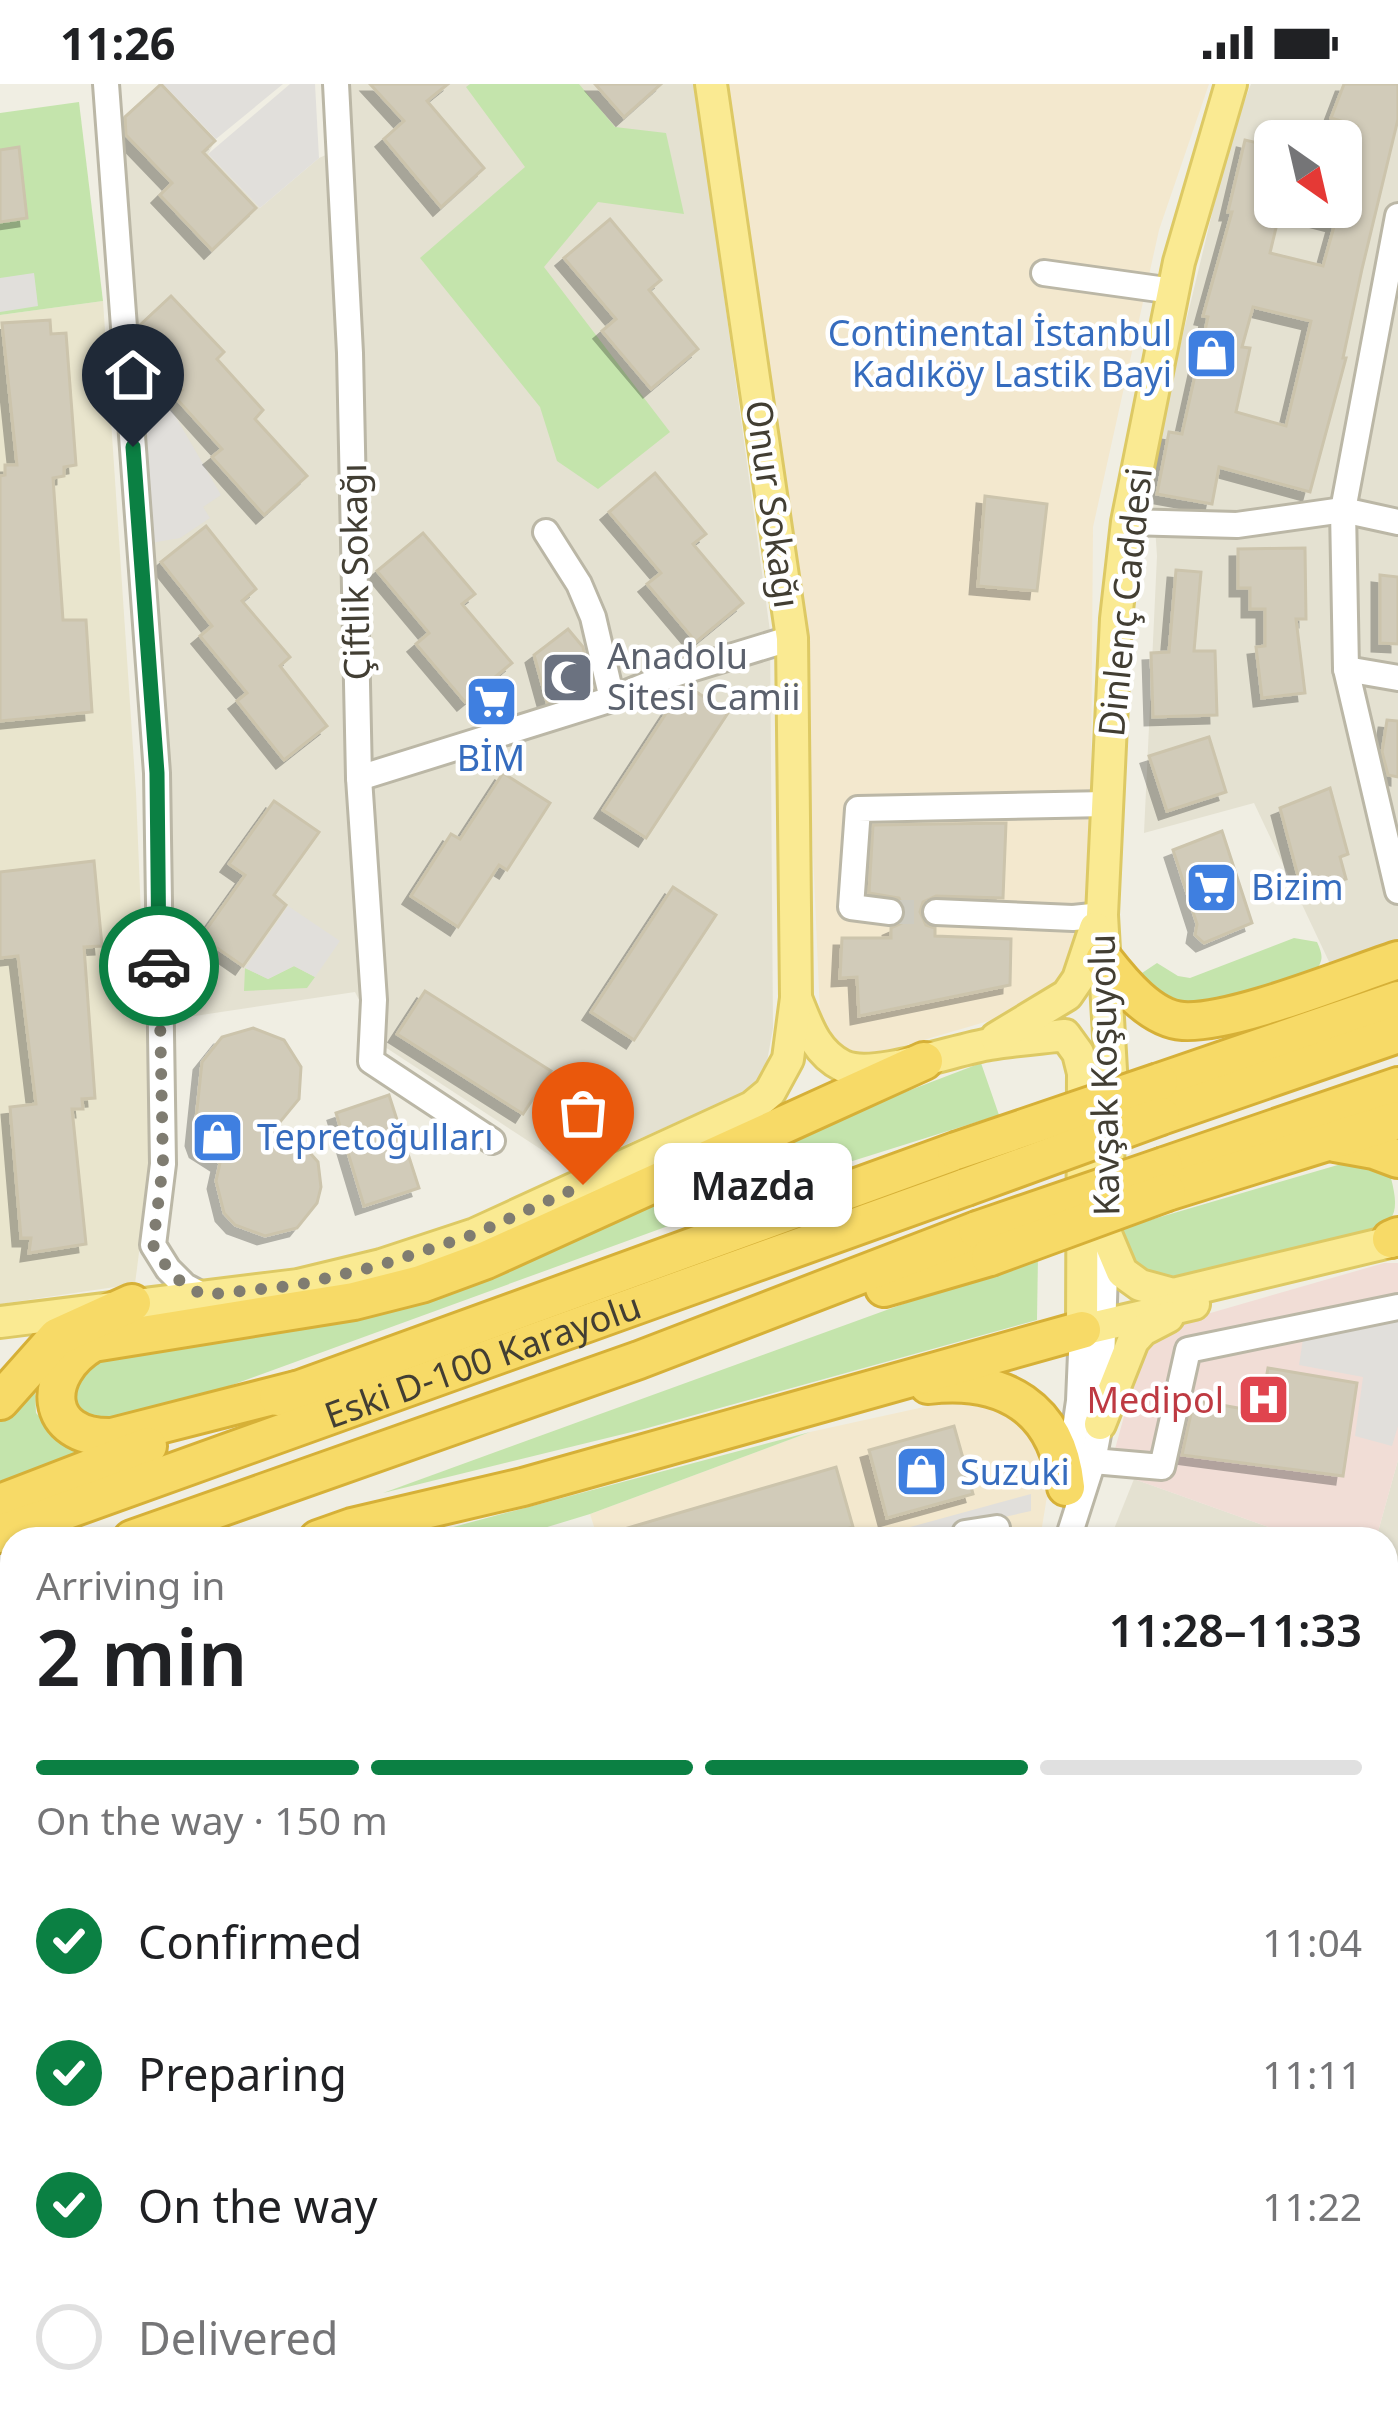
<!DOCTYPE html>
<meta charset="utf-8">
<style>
body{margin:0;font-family:"Noto Sans",sans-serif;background:#f2f2f2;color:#202124;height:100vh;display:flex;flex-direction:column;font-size:45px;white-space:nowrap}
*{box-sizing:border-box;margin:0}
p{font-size:39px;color:#757577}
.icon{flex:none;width:66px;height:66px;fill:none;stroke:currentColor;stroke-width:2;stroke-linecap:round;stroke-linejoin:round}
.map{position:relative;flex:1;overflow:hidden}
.sheet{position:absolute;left:0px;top:1443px;width:1398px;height:903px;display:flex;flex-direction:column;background:#fff;border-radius:36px 36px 0 0;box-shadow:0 3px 9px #0004}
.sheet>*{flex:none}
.needle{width:78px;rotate:146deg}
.tools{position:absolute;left:1254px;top:36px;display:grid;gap:24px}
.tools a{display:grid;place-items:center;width:108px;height:108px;border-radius:18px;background:#fff;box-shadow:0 3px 9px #0004;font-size:60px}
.pin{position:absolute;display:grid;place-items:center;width:102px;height:102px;color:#fff;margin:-123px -51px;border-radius:50% 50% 50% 0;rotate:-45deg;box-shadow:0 0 12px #0007}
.pin .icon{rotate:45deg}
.courier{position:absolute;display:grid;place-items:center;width:120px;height:120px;margin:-60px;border:9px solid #0b8043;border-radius:50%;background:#fff;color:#222;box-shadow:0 3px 15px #0007}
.bubble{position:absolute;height:84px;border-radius:18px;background:#fff;box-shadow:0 3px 9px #0004;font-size:39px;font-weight:600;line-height:84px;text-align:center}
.summary em{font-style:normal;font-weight:600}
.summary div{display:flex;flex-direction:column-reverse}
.summary{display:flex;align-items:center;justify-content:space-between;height:204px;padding:0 36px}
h1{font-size:78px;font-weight:600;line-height:90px}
.bar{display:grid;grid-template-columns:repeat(4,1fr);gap:18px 12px;align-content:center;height:144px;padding:0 36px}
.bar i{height:15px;border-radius:9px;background:#e0e0e0}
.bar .current{background:#0b8043}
.bar p{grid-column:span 4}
ol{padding:0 36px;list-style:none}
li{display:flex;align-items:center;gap:36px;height:132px}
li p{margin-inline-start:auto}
li .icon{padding:12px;border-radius:50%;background:#0b8043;color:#fff;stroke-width:4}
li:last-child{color:#757577}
li i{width:66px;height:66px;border:6px solid #e0e0e0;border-radius:50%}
.status{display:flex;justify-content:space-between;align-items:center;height:84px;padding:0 60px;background:#fff;direction:ltr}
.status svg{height:33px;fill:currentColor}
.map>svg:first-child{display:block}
.residential{fill:#e4e1d1;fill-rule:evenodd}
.commercial{fill:#f3e8ce}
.education{fill:#e9e5cd}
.medical{fill:#f1ddd6}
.green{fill:#c4e4ac}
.parking{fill:#e1dfdb}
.building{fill:#d1cbb9;stroke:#ccc4ac;stroke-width:3;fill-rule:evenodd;filter:url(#shadow)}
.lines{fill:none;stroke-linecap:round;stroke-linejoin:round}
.minor-tunnel{stroke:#cdcbc0;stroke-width:24;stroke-dasharray:24 12;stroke-linecap:butt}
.minor-casing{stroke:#bbb7a6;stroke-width:30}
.major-casing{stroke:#ddc964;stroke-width:36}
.highway-casing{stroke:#d6b037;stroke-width:42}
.minor{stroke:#fff;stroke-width:24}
.major{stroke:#faea92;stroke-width:30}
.highway{stroke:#f7da67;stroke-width:36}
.highway-bridge-casing{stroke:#d6b037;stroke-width:42;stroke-linecap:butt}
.highway-bridge{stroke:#f7da67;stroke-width:36}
.done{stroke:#7f7c71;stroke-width:12;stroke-dasharray:0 21.6}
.route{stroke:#0b8043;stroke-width:15}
.labels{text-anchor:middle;stroke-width:9;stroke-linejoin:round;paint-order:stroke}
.shop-label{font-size:36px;fill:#366cbe;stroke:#fff;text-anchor:start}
.street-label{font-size:36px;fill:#423e33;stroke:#fff}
.worship-label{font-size:36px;fill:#5b616d;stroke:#fff;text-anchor:start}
.health-label{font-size:36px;fill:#be3a42;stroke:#fff;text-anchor:end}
</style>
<div class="status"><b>11:26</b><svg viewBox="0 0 49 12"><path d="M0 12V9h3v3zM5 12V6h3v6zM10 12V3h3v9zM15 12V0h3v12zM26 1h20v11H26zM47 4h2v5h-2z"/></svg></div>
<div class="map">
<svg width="1398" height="2344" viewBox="0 0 1398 2344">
<defs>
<filter id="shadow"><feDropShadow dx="-8" dy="8" stdDeviation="0" flood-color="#0004"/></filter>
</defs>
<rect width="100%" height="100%" fill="#f0eee3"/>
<g class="residential">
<path d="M 160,0 L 216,55 L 208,70 L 260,124 L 319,74 L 351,60 L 347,0 L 695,0 L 770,547 L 773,944 L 763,1000 L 571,1085 L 382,961 L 355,908 L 168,936 L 116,40 Z"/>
<path d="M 1251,0 L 1398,0 L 1398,857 L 1332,884 L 1254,719 L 1144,749 L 1157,472 L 1151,383 L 1230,55 ZM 1275,57 L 1341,57 L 1341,123 L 1275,123 Z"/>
<path d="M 1398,1376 L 1398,1769 L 1386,1767 L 1386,1455 L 1376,1455 Z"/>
<path d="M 1134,1395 L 1302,1455 L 1110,1455 Z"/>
<path d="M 12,1591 L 12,2334 L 438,2334 L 439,2344 L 0,2344 L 0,1595 Z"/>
<path d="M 859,2334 L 1171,2334 L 1175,2344 L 858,2344 Z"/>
</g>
<g class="commercial">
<path d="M 724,0 L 1209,0 L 1159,146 L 1093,443 L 1090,825 L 1073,878 L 1052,907 L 992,936 L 869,972 L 841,965 L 820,930 L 803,537 Z"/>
<path d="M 965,1314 L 1004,1322 L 1036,1350 L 1049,1400 L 1040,1455 L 598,1455 L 590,1430 L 810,1348 Z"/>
<path d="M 440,2334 L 728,2334 L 723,2344 L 441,2344 Z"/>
</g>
<path class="education" d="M 103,217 L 136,709 L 151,1075 L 135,1200 L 0,1220 L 0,231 Z"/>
<path class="medical" d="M 1384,1179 L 1398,1179 L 1398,1376 L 1376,1455 L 1302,1455 L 1134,1395 L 1115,1365 L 1142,1267 L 1163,1248 L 1193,1234 Z"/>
<g class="green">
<path d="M 470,0 L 579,0 L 615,43 L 666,49 L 684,130 L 598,118 L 544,183 L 670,348 L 598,405 L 557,377 L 540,323 L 420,174 L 525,83 L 466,3 Z"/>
<path d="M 79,18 L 103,217 L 0,231 L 0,29 Z"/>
<path d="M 1294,854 L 1317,858 C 1323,871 1324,877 1314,888 C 1270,902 1167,950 1142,889 L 1157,879 L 1178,892 L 1190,894 Z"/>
<path d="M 294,882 L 315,893 L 307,904 L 244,907 L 245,884 L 268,895 Z"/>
<path d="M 981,979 L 999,1031 L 808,1091 L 114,1344 C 65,1324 65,1317 91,1272 L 596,1143 L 879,1018 Z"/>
<path d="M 1348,1078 L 1391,1094 C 1398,1122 1398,1135 1374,1151 L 1180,1200 C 1137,1190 1135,1184 1116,1146 Z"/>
<path d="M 1038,1171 L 1037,1236 L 644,1345 L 383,1409 Z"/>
<path d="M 48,1271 L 35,1305 L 36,1329 L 77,1370 L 0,1397 L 0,1335 Z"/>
<path d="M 810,1348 L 590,1430 L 508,1455 L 408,1455 Z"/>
<path d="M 1386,1767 L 1398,1769 L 1398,1957 L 1386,1956 Z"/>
<path d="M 1386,1968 L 1398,1969 L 1398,2198 L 1386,2195 Z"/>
<path d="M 1193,2334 L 1359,2334 L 1359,2344 L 1196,2344 Z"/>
</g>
<g class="parking">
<path d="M 163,0 L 283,0 L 216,55 Z"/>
<path d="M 290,0 L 315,0 L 319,74 L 260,124 L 208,70 Z"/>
<path d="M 34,189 L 38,222 L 0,228 L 0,194 Z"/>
<path d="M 159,304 L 221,411 L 203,423 L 210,434 L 180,454 L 145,460 L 133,315 Z"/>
<path d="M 288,822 L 340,857 L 315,893 L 294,882 L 268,895 L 245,884 Z"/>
<path d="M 1398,1235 L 1398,1342 L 1392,1362 L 1355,1352 L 1363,1293 L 1299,1281 L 1304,1248 Z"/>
<path d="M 1031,1410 L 1031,1427 L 905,1455 L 903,1445 Z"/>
</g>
<g class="building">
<path d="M 161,0 L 215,57 L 203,68 L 256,124 L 212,166 L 160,111 L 172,99 L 126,51 L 125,33 Z"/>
<path d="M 370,0 L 448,0 L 427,17 L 484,84 L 441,123 L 384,55 L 404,37 Z"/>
<path d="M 595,0 L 661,0 L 624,33 Z"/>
<path d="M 1344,0 L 1398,0 L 1398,35 L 1362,185 L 1343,274 L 1346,274 L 1310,408 L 1219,383 L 1212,420 L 1157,410 L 1169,348 L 1182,350 L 1208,233 L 1203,232 L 1232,128 L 1228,128 L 1245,56 L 1275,63 L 1275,123 L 1281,123 L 1270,169 L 1323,182 L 1335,139 L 1300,130 L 1300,123 L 1341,123 L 1341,85 L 1347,87 L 1357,42 L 1331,34 ZM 1253,223 L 1311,237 L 1286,342 L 1236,328 L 1250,264 L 1242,263 Z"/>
<path d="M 19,63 L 27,134 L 0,138 L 0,66 Z"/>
<path d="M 610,135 L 661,196 L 649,206 L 698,265 L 651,305 L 602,247 L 616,235 L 564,174 Z"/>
<path d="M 171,212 L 224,268 L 217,275 L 263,326 L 255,335 L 307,392 L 264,431 L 212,373 L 222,365 L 175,313 L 182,306 L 142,263 L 140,241 Z"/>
<path d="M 50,236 L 51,250 L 66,249 L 76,381 L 64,383 L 64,392 L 53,394 L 63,536 L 86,536 L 92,628 L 0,637 L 0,392 L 5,391 L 5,381 L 17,381 L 2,239 Z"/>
<path d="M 655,389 L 706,450 L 693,460 L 743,519 L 696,558 L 647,500 L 661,489 L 609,428 Z"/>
<path d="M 985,412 L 1047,420 L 1037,507 L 978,502 Z"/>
<path d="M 206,442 L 256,505 L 242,517 L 290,573 L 280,582 L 327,642 L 284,676 L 237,617 L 247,609 L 200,552 L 212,542 L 161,478 Z"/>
<path d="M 423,449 L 475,510 L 462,520 L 512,579 L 465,618 L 416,560 L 429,549 L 377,487 Z"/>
<path d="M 1305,464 L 1306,535 L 1296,535 L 1305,609 L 1262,614 L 1256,563 L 1265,562 L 1265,525 L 1250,525 L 1250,504 L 1238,504 L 1238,465 Z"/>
<path d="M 1176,486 L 1201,488 L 1194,567 L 1215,567 L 1217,631 L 1153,633 L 1151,569 L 1169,568 Z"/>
<path d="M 1380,491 L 1398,493 L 1398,560 L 1380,559 Z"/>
<path d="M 568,545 L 583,563 L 592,604 L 547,618 L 534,571 Z"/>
<path d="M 689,603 L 728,629 L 646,754 L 603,726 L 682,605 Z"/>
<path d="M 1387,636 L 1398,637 L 1398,693 L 1388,691 L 1382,668 Z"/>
<path d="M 1209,653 L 1226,708 L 1167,727 L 1149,672 Z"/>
<path d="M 503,689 L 550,719 L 507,786 L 499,781 L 458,843 L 411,812 L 451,750 L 460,755 Z"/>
<path d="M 1330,704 L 1348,770 L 1340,773 L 1346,795 L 1302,807 L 1280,724 Z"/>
<path d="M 274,717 L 319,748 L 274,811 L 286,821 L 243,882 L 201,853 L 245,791 L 229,780 Z"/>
<path d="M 1006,739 L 1003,814 L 936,812 L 923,818 L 920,828 L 926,841 L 935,844 L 935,852 L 1011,855 L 1010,901 L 859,932 L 857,893 L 840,894 L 842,854 L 891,854 L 891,844 L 902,839 L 906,829 L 899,814 L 869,809 L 873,741 Z"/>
<path d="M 1222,747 L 1252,839 L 1204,859 L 1195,851 L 1197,840 L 1173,766 Z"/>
<path d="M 94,777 L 102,862 L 84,863 L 95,1014 L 82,1015 L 83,1025 L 72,1025 L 86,1160 L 29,1169 L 31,1154 L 21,1154 L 10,1023 L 36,1020 L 18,872 L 0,874 L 0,788 Z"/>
<path d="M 673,803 L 716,831 L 634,956 L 591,928 Z"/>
<path d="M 425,907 L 551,987 L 523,1030 L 397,950 Z"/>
<path d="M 253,944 L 284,956 L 301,983 L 299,1015 L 275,1044 L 302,1060 L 318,1078 L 321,1103 L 317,1119 L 297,1144 L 265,1152 L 235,1141 L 224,1129 L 216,1097 L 220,1079 L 198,1065 L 194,1054 L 202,978 L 222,953 Z"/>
<path d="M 389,1011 L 419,1104 L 364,1122 L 336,1029 Z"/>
<path d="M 1268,1284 L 1357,1299 L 1343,1392 L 1182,1371 L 1194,1316 L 1260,1328 Z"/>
<path d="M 954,1342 L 973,1410 L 887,1434 L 869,1366 Z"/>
<path d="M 836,1383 L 853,1443 L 832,1449 L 833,1455 L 608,1455 L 607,1450 Z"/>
</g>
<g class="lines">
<path class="minor-tunnel" d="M 890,828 L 936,828"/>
<defs>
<g id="minor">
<path d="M 106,0 L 157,689 L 163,1080 L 153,1161 L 168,1185 L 185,1202 L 204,1212"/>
<path d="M 336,0 L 350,269 L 359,694 L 374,916 L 371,977 L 492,1057"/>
<path d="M 1398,132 L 1343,426 L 1346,585 L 1398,807"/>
<path d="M 1044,189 L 1173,207"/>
<path d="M 1127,438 L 1237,441 L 1343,426 L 1398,438"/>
<path d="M 546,448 L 579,500 L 593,533 L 612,615"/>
<path d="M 1346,585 L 1398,594"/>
<path d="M 359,694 L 612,615 L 671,591 L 792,554"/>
<path d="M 890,828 L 851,823 L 858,725 L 1107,720"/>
<path d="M 936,828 L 1073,834 L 1102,831"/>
<path d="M 1093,1377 L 1162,1383 L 1188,1266 L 1398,1223"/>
<path d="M 1068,1393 L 1079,1317 L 1082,1246"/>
<path d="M 965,1449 L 997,1444"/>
<path d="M 1068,1455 L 1093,1377 L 1100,1340 L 1106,1156"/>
<path d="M 0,1581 L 12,1578"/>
<path d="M 0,1631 L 12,1629"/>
<path d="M 0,2277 L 12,2274"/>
<path d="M 444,2334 L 446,2344"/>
<path d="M 841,2334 L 842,2344"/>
<path d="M 1177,2334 L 1181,2344"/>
<path d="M 743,2344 L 749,2334"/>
<path d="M 795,2344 L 811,2334"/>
<path d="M 1091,2344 L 1095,2334"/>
</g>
<g id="major">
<path d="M 1231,0 L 1179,178 L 1127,438 L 1116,535 L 1102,831 L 1111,986 L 1106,1150 L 1122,1188 L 1140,1201 L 1173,1210 L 1398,1156"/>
<path d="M 796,914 C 807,941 815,968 843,982 C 874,996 956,965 990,960 C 1015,956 1040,954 1065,951 L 1078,969 L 1083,989 L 1082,1246 L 1194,1220"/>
<path d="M 996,954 L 1067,911 L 1078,895 L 1095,844"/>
<path d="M 0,1238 L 298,1201 L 381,1181 L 475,1150 L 752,1023 L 770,1008 L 788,975 L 796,914 L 792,554 L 711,0"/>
<path d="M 1100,1340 L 1133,1257 L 1143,1246 L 1168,1233"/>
</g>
<g id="highway">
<path d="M 1104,876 C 1122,899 1151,935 1183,937 C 1233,940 1346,893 1398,876"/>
<path d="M 1159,998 L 1398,916"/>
<path d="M 1161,1032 L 1398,950"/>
<path d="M 1335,1059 L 1374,1066 L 1398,1075"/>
<path d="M 1164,1082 L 1398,1002"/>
<path d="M 1167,1108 L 1398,1036"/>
<path d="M 1391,1155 L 1398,1152"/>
<path d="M 884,1204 L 990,1173"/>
<path d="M 928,1301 C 1004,1292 1058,1324 1066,1403"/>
<path d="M 296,1306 L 112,1353 C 43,1355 40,1290 93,1259 L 354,1217 L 421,1200 L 486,1176 L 924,977"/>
<path d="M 278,1313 L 956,1067"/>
<path d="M 0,1317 L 57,1253 L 132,1219"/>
<path d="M 0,1419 L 148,1362"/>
<path id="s1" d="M 0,1450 L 966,1103"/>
<path d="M 132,1455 L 639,1276 L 977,1146"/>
<path d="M 318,1455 L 352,1443 L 523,1403 L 1082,1246"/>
<path d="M 0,1503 L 12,1499"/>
<path d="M 0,1561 L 12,1558"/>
</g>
</defs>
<use href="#minor" class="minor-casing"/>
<use href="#major" class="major-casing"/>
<use href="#highway" class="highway-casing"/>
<use href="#minor" class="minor"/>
<use href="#major" class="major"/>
<use href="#highway" class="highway"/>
<defs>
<g id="highway-bridge">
<path d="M 956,1067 L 1159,998"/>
<path d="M 966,1103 L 1161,1032"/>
<path d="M 977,1146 L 1164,1082"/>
<path d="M 990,1173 L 1167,1108"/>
</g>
</defs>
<use href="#highway-bridge" class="highway-bridge-casing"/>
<use href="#highway-bridge" class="highway-bridge"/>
</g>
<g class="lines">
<path class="done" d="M 159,882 L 163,1080 L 153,1161 L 168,1185 L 185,1202 L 204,1211 L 298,1201 L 381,1181 L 475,1150 L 583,1101"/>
<path class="route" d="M 133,363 L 157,689 L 159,882"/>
</g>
<defs>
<symbol id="shop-square" viewBox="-11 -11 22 22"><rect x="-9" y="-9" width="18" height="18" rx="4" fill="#3f7fe0" stroke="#fff"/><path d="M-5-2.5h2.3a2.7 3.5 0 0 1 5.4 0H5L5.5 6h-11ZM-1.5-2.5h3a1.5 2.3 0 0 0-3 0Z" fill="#fff"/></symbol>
<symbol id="mosque-square" viewBox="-11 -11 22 22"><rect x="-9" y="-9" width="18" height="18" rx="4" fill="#6b7280" stroke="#fff"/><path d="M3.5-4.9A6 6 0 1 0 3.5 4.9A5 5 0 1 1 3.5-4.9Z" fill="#fff"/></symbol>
<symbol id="supermarket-square" viewBox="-11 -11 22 22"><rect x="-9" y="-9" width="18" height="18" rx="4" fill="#3f7fe0" stroke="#fff"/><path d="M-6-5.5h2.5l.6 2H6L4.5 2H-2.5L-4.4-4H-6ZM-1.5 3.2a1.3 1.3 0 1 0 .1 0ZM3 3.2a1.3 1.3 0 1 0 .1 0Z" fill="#fff"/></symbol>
<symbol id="hospital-square" viewBox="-11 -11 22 22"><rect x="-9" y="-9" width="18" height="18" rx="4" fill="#e0444e" stroke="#fff"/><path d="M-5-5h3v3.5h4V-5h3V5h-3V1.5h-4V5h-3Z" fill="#fff"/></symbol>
</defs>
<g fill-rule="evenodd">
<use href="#shop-square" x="1182" y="240" width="59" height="59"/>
<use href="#mosque-square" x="538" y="564" width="59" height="59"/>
<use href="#supermarket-square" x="462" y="588" width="59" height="59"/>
<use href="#supermarket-square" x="1182" y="774" width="59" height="59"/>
<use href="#shop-square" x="188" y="1024" width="59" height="59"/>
<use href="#hospital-square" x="1234" y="1286" width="59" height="59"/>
<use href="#shop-square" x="892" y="1358" width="59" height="59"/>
</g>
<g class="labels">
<g class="shop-label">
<text x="1172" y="262" text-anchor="end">Continental İstanbul<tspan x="1172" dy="41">Kadıköy Lastik Bayi</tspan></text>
<text x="491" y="687" text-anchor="middle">BİM</text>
<text x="1251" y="816">Bizim</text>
<text x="257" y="1066">Tepretoğulları</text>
<text x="960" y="1401">Suzuki</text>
</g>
<g class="street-label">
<text transform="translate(773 420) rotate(82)" y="13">Onur Sokağı</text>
<text transform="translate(355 488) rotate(-91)" y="13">Çiftlik Sokağı</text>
<text transform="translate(1125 518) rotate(-84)" y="13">Dinlenç Caddesi</text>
<text transform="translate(1104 991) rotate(-91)" y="13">Kavşak Koşuyolu</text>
<text dy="13" stroke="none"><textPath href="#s1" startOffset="513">Eski D-100 Karayolu</textPath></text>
</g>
<g class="worship-label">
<text x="607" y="585">Anadolu<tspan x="607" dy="41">Sitesi Camii</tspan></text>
</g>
<g class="health-label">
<text x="1224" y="1329">Medipol</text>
</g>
</g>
</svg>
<div class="tools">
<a><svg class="needle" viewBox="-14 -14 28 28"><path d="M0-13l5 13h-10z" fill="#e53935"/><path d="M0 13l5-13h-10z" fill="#757577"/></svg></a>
</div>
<div class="pin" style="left:583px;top:1101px;background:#ea580c"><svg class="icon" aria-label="bag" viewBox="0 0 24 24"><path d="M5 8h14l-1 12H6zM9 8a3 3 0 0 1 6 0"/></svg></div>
<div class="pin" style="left:133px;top:363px;background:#1f2937"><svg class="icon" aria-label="home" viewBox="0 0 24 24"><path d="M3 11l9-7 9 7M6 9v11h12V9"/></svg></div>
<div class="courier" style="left:159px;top:882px"><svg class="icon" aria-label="car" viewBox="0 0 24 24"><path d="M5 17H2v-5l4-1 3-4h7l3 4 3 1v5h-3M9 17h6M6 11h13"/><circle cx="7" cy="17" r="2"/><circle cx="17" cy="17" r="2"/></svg></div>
<div class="bubble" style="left:654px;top:1059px;width:198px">Mazda</div>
<section class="sheet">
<div class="summary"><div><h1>2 min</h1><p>Arriving in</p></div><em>11:28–11:33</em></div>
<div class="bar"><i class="current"></i><i class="current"></i><i class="current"></i><i></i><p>On the way · 150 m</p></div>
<ol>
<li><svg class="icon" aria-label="check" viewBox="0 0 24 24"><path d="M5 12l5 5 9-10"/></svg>Confirmed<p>11:04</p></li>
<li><svg class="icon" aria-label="check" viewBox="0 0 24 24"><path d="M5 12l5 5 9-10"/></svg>Preparing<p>11:11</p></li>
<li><svg class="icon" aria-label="check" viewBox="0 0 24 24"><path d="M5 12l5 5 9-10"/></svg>On the way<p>11:22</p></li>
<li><i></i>Delivered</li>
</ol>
</section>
</div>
